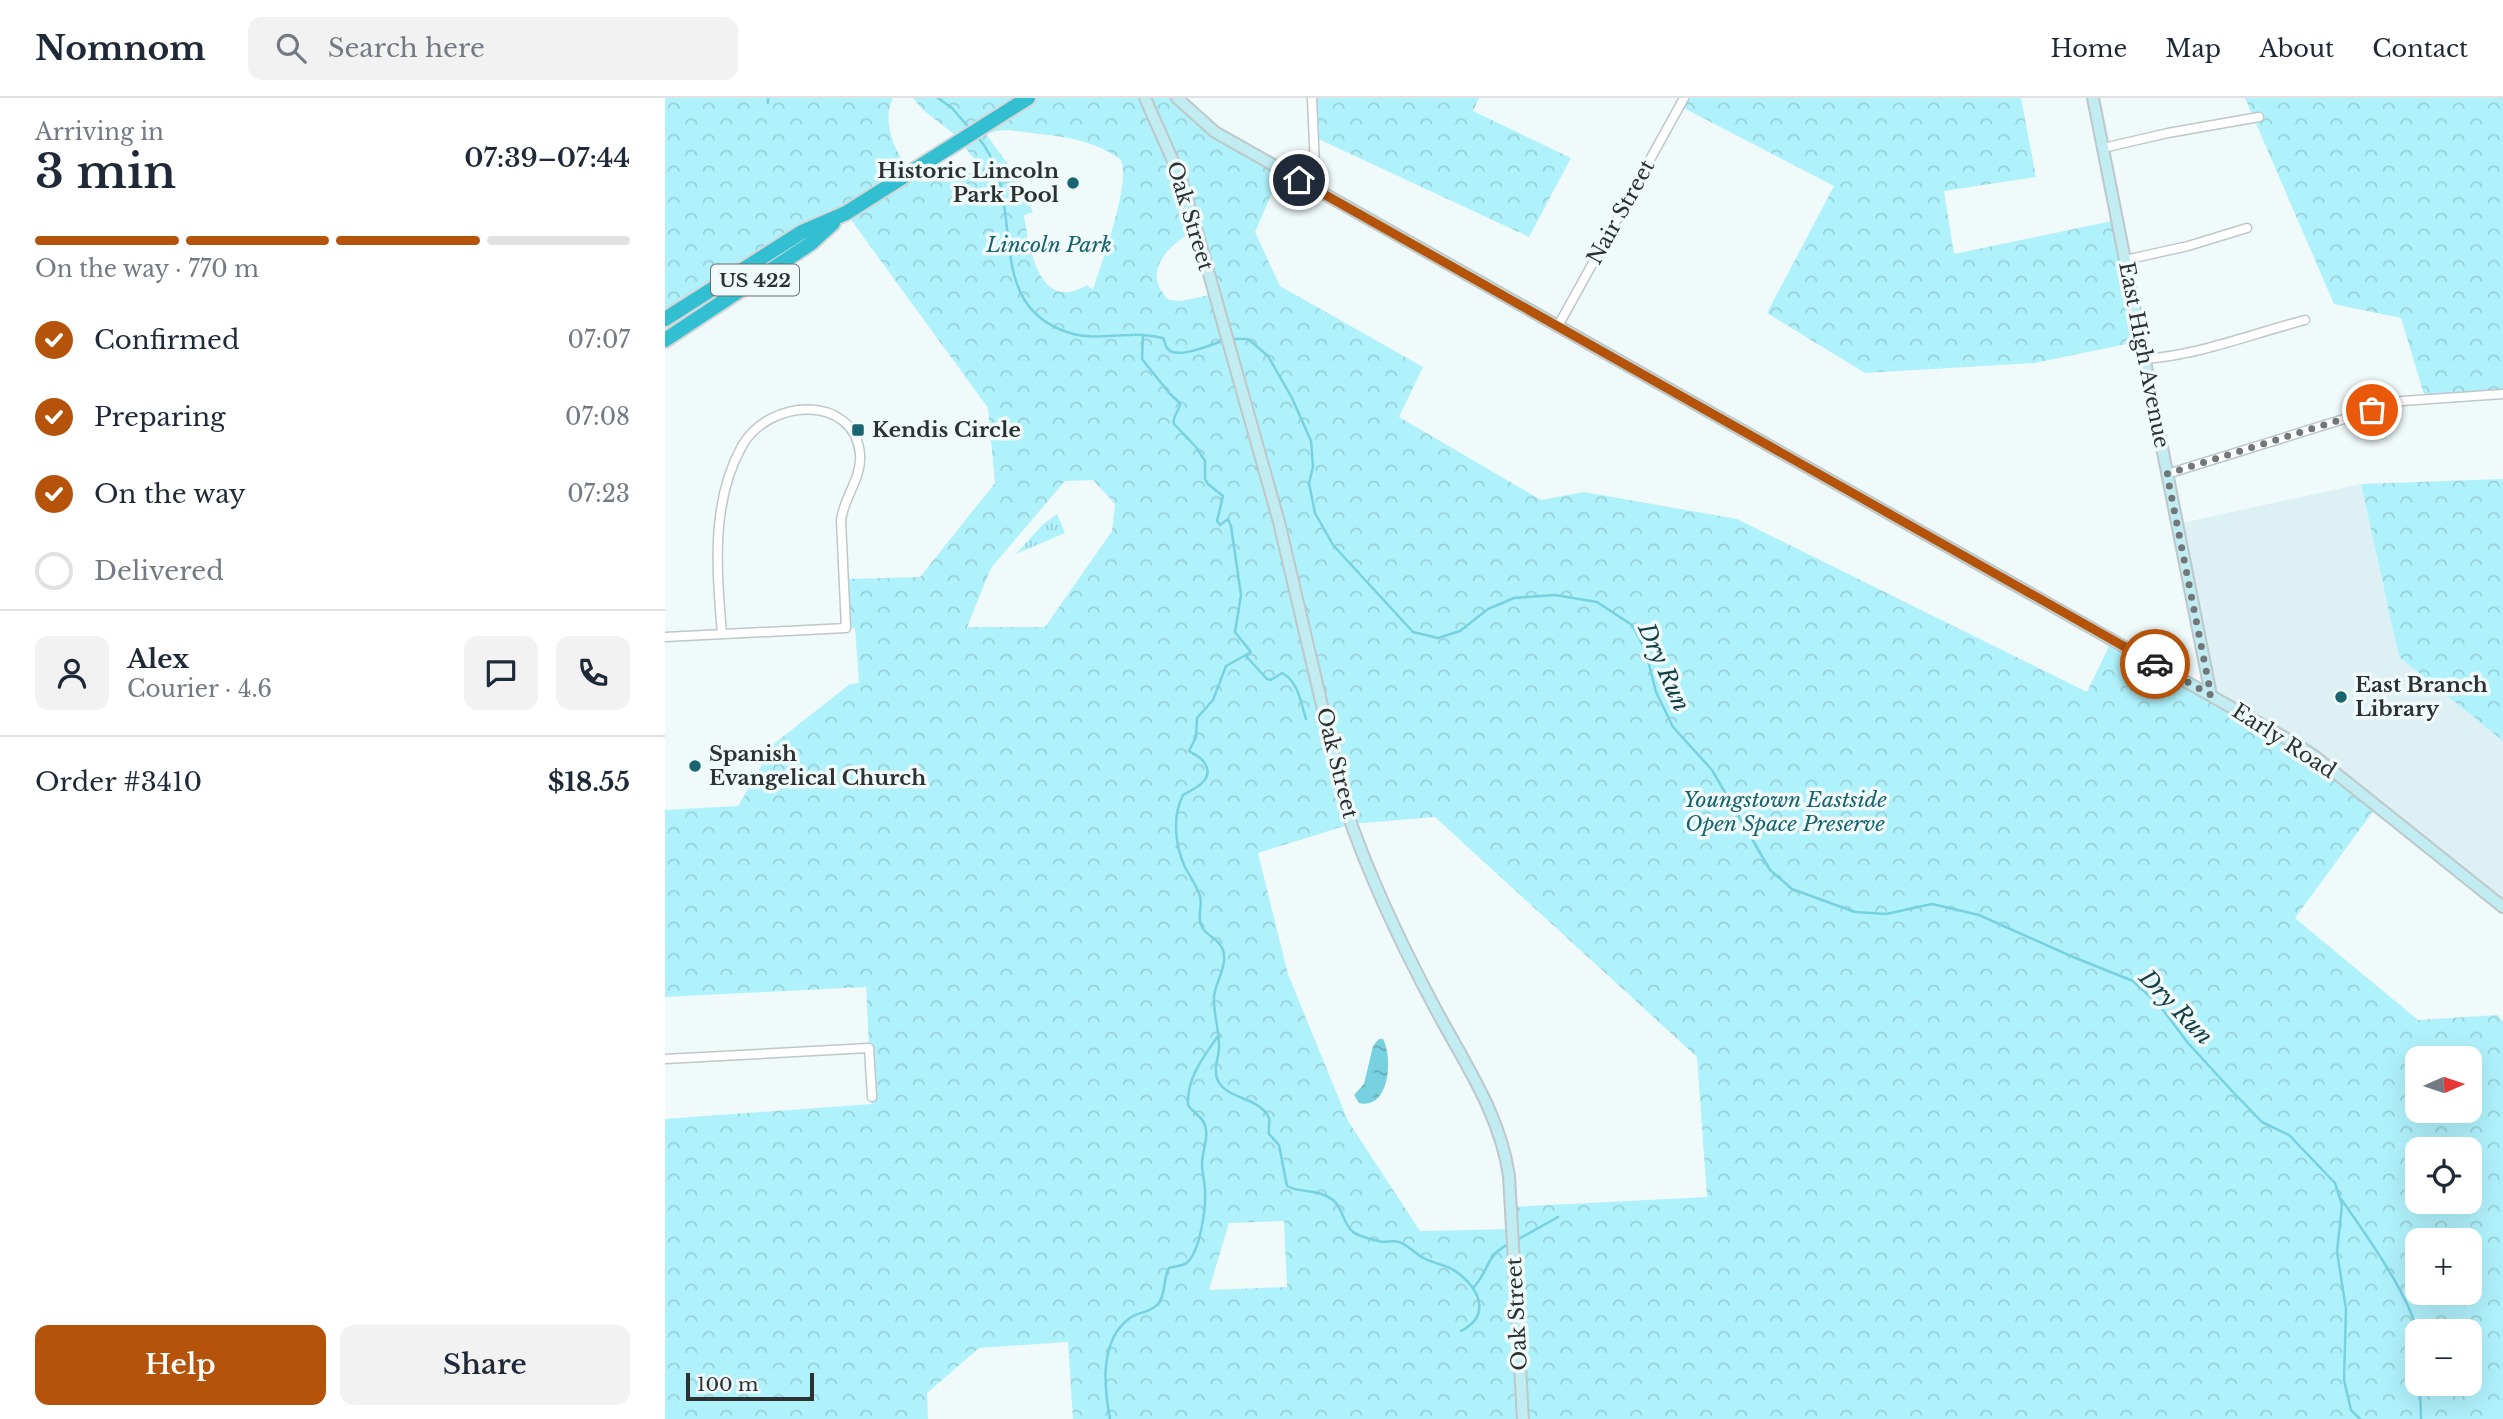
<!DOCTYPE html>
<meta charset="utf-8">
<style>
body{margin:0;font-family:"Libre Baskerville",serif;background:#f2f2f3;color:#1f2937;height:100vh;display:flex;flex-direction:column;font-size:26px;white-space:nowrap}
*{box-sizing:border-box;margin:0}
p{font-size:23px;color:#747a83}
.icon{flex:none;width:38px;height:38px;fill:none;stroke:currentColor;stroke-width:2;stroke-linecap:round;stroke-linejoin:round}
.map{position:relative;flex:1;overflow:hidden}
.details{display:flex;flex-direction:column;background:#fff;width:665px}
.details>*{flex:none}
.needle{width:46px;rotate:87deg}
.tools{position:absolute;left:1740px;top:948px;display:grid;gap:14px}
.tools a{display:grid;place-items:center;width:77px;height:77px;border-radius:14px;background:#fff;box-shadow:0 7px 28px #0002;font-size:35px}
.scale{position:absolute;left:21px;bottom:18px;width:128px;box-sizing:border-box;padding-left:7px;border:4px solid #2d3131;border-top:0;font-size:19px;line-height:24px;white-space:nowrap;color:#2d3131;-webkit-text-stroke:5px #f0fafb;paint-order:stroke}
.pin{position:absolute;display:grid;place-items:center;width:60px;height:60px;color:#fff;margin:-30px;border:4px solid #fff;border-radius:50%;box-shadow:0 2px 7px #0007}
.courier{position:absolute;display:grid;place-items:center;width:70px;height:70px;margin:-35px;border:5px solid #b45309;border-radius:50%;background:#fff;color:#222;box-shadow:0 2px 9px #0007}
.headline em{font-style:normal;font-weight:600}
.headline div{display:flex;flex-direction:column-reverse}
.headline{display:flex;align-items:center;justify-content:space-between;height:119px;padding:0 35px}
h1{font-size:46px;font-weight:600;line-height:52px}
.bar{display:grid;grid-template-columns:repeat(4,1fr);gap:10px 7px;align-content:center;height:84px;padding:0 35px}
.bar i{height:9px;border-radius:5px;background:#e0e1e3}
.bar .selected{background:#b45309}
.bar p{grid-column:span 4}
.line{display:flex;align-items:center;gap:18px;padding:0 35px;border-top:2px solid #e0e1e3}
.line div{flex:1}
.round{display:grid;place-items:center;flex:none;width:74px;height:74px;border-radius:14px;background:#f2f2f3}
ol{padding:0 35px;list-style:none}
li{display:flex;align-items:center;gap:21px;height:77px}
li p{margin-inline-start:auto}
li .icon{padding:7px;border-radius:50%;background:#b45309;color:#fff;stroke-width:4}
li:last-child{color:#747a83}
li i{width:38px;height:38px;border:4px solid #e0e1e3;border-radius:50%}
.primary-button{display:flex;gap:14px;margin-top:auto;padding:14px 35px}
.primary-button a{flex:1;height:80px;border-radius:14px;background:#b45309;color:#fff;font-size:28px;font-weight:600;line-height:80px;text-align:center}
.primary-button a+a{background:#f2f2f3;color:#1f2937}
header{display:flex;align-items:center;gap:42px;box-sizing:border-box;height:98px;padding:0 35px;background:#fff;border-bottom:2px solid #e0e1e3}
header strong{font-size:33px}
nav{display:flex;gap:38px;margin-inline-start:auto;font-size:24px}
.search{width:490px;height:63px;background:#f2f2f3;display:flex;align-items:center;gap:18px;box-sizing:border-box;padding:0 24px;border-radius:14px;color:#747a83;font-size:26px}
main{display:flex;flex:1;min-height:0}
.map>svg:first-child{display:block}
.built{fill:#ddf0f3}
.grass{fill:url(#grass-tufts)}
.forest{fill:url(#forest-crowns);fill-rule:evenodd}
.water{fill:url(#water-ripples)}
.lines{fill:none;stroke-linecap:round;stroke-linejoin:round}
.stream{stroke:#78d1df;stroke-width:2.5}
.street-casing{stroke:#bec7c9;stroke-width:11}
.secondary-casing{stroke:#bec7c9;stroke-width:14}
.highway-casing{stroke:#d5d6d6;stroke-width:18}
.street{stroke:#fff;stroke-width:8}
.secondary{stroke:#c1ecf1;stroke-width:10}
.highway{stroke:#31bfd1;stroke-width:14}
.done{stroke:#717778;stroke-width:7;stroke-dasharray:0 12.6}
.route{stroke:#b45309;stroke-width:9}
.poi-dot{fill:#18646f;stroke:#f0fafb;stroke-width:2.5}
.labels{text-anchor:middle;stroke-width:7;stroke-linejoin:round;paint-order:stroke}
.shield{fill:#f0fafb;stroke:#686d6e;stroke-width:2}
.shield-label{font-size:19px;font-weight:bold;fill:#2d3131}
.poi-label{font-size:21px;font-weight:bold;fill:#2d3131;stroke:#f0fafb;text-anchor:start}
.street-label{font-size:21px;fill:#2d3131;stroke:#f0fafb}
.park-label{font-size:21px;font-style:italic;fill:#18626c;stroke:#f0fafb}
.water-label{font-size:23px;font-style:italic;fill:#164046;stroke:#f0fafb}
</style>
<header>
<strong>Nomnom</strong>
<div class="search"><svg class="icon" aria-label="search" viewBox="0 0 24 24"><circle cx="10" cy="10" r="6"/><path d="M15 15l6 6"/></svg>Search here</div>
<nav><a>Home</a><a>Map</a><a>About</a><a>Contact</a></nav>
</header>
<main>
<section class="details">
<div class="headline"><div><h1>3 min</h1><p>Arriving in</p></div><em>07:39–07:44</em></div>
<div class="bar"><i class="selected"></i><i class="selected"></i><i class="selected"></i><i></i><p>On the way · 770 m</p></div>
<ol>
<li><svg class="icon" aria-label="check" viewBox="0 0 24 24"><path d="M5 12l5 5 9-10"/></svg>Confirmed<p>07:07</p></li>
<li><svg class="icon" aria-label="check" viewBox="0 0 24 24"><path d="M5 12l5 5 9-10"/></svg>Preparing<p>07:08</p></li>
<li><svg class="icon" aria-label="check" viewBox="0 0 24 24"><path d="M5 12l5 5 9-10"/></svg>On the way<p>07:23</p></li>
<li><i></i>Delivered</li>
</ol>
<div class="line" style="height:126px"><a class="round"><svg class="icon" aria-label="person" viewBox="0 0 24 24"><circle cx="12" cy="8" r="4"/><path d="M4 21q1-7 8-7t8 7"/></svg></a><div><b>Alex</b><p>Courier · 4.6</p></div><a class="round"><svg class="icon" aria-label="chat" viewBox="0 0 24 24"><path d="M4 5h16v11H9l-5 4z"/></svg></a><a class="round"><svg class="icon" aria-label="phone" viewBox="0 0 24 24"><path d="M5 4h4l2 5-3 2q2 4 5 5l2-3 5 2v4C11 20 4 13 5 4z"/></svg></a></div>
<div class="line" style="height:91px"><div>Order #3410</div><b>$18.55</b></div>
<div class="primary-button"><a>Help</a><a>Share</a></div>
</section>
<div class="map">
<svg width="1838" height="1321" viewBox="0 0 1838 1321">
<defs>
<pattern id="grass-tufts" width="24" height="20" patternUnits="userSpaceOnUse" patternTransform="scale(1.75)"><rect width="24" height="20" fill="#b0f2fc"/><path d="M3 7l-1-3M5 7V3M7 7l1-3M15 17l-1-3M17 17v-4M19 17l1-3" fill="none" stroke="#98d0d8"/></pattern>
<pattern id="forest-crowns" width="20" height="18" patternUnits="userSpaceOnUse" patternTransform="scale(1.75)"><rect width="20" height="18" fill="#b0f2fc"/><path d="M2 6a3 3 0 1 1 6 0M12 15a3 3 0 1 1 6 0" fill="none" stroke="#98d0d8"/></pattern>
<pattern id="water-ripples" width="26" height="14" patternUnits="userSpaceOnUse" patternTransform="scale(1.75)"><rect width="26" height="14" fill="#78d1df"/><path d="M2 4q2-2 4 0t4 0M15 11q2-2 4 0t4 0" fill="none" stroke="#63aab5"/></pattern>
</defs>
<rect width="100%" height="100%" fill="#f0fafb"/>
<path class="built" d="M 1696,386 L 1734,559 L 1838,643 L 1838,809 L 1648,657 L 1546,597 L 1512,426 Z"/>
<path class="grass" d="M 392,416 L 400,435 L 351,456 L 378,426 Z"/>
<g class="forest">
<path d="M 0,0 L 228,0 C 214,27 235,70 260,84 L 306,75 L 313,72 L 313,66 L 290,37 L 257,11 L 248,0 L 512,0 L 537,23 L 617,72 L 590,134 L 615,188 L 758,269 L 734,319 L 876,402 L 919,394 L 1072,421 L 1422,594 L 1447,542 L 1617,638 L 1712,708 L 1630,820 L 1753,922 L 1832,917 L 1838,923 L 1838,1321 L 408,1321 L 403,1244 L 314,1250 L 262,1295 L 263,1321 L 0,1321 L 0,1021 L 207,1006 L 201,889 L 0,899 L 0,712 L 73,708 L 110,645 L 185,586 L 194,585 L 190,530 L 181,530 L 178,481 L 255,479 L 330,385 L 323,310 L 181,115 L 0,221 ZM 344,32 C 385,39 420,36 456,62 C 466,87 436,164 428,192 L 422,187 C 374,216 364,150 359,117 L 368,114 L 347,72 L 321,36 L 331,33 ZM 531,131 L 549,196 L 516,203 L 504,202 C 474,174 505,146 531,131 ZM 428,382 L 450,406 L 447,433 L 380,529 L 302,529 L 326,470 L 400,383 ZM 770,719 L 1032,959 L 1042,1099 L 846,1109 L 846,1131 L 755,1133 L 683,1023 L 623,876 L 593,755 L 686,726 ZM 1752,961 L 1804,961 L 1804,1013 L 1752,1013 ZM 1752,1052 L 1804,1052 L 1804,1104 L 1752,1104 ZM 619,1123 L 622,1189 L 544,1192 L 564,1125 ZM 1752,1143 L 1804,1143 L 1804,1195 L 1752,1195 ZM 1752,1234 L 1804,1234 L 1804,1286 L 1752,1286 Z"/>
<path d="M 647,0 L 814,0 L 808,13 L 906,60 L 864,139 L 649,39 Z"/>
<path d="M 1019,0 L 1356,0 L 1371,79 L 1279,93 L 1289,156 L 1452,122 L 1476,243 L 1370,265 L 1200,275 L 1102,215 L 1169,88 L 1015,8 Z"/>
<path d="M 1580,0 L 1838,0 L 1838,296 L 1760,300 L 1736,220 L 1669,206 Z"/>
<path d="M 1838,381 L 1838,643 L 1734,559 L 1696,386 Z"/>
</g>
<path class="water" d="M 714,941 L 718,941 C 728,960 725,1012 694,1005 L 689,997 L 699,986 L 708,948 Z"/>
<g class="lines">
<g class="stream">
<path d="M 103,0 L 103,5"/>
<path d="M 273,0 L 287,10 L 305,31"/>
<path d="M 312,38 C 367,101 311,209 408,236 C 427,241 446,237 466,237 C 477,236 487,238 498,240 C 500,243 500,247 502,250 C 510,263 548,246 560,242"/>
<path d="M 478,237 L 477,261 L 505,296 L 515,305 C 515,313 507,317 509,326 L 531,349 L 540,363 L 540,381 L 543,386 L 558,398 L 552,423 L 555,427 L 563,421 L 566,428 L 576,497 L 570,534 L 586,554 L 561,568 L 548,602 L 532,620 L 531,639 L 524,653 C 528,656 535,658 538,663 C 552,680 531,690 518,697 C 507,719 510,747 520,769 C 525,779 532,788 535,798 C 538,809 531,818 537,829 C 542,839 554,840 558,852 C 563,867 551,883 549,898 C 548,916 555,933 554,951 C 553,961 548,973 553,983 C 563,1002 595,999 604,1020 C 605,1025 603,1031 604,1036 L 614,1047 L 622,1088 C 637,1096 653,1090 668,1102 C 678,1110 678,1126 688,1134 C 693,1138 711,1143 718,1144 C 723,1144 729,1142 734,1144 C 743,1147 749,1155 757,1159 C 766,1165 777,1166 787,1171 C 812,1186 829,1216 796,1233"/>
<path d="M 566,241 L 583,241 L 603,258 L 627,300 L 646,343 L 648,369 L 644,385 L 650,415 L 668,447 L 748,534 L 773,540 L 795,533 L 823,511 L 849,500 L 890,497 L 932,504 L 967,527 L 980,551 L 991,594 L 1008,629 L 1047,672 L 1105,772 L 1127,791 L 1190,814 L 1221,816 L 1267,806 L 1314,817 L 1408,859 L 1468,883 L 1495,908 L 1523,945 L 1567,993 L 1597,1024 L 1624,1037 L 1670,1085 L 1677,1107 L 1672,1154 L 1681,1211 L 1679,1282 L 1686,1312 L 1695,1321"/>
<path d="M 581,558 L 602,581 L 606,582 L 617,575 C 633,583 636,605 641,621"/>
<path d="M 1676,1101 C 1698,1132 1745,1198 1752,1234"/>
<path d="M 850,1143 L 893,1119"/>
<path d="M 808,1190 C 824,1174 820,1157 844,1146"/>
<path d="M 1755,1286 L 1756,1321"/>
<path d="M 445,1321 C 439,1289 434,1242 465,1220 C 474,1213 484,1216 493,1206 C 501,1197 498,1180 504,1170 C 508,1169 515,1168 520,1166 C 535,1157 541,1110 540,1093 C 540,1084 537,1075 537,1066 C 537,1052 546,1036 538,1023 C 534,1017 527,1013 523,1007 C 522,979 538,960 553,938"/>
</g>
<defs>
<g id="street">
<path d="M 647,0 L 651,91"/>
<path d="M 1438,50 L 1503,35 L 1594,19"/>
<path d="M 1460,162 L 1523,148 L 1582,130"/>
<path d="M 893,228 L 1019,0"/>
<path d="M 1479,261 C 1535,257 1586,236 1640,222"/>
<path d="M 1502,376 L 1737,303 L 1838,296"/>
<path d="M 0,539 L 181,530 L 176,422 C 179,399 197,380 195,356 C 189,296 104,300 77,348 C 45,405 52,474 57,536"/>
<path d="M 0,961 L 204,950 L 207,999"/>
</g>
<g id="secondary">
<path d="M 480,0 L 516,81 L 535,144 L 614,424 L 682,714 C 705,780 736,846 769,908 C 798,963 835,1015 844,1078 L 858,1321"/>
<path d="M 512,0 L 550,34 L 1617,638 L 1648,657 L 1838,809"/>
<path d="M 1428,0 L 1546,597"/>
</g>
<g id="highway">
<path d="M 0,221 L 137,134 L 181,115 L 363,0"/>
<path d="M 0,242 L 145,146 L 168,125"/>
</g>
</defs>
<use href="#street" class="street-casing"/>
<use href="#secondary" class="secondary-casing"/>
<use href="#highway" class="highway-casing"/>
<use href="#street" class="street"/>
<use href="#secondary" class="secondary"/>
<use href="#highway" class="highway"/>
</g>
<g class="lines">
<path class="done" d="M 1490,566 L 1546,597 L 1502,376 L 1707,312"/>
<path class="route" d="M 634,82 L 1490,566"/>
</g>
<g class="poi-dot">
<circle cx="408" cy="85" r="7"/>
<rect x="186" y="325" width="14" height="14" rx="3.5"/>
<circle cx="1676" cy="599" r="7"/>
<circle cx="30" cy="668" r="7"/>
</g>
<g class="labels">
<rect class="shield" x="46" y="166.5" width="88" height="31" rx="5"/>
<g class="shield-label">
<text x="90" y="189">US 422</text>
</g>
<g class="poi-label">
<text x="394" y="80" text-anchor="end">Historic Lincoln<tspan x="394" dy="24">Park Pool</tspan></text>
<text x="207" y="339">Kendis Circle</text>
<text x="1690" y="594">East Branch<tspan x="1690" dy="24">Library</tspan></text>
<text x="44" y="663">Spanish<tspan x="44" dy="24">Evangelical Church</tspan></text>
</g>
<g class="street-label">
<text transform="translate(956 114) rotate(-61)" y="7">Nair Street</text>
<text transform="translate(525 118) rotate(73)" y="7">Oak Street</text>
<text transform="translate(1479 257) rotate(79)" y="7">East High Avenue</text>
<text transform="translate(1619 643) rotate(33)" y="7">Early Road</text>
<text transform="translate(672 665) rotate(76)" y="7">Oak Street</text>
<text transform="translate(852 1216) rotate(-93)" y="7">Oak Street</text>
</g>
<g class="park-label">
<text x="384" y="154">Lincoln Park</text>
<text x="1120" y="709">Youngstown Eastside<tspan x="1120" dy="24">Open Space Preserve</tspan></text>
</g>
<g class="water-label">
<text transform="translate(999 569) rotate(66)" y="8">Dry Run</text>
<text transform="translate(1511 909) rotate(46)" y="8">Dry Run</text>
</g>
</g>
</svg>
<div class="tools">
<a><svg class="needle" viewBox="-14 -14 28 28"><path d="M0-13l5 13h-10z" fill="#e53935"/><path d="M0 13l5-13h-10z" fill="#747a83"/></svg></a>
<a><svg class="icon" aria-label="locate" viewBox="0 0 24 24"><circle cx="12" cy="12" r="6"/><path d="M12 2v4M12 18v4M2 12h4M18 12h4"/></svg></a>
<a>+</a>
<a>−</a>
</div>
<div class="scale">100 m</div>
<div class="pin" style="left:1707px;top:312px;background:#ea580c"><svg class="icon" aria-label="bag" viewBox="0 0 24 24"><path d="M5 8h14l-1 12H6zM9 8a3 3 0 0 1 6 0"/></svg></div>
<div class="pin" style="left:634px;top:82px;background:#1f2937"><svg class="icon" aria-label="home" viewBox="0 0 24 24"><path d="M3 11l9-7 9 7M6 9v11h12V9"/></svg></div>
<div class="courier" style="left:1490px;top:566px"><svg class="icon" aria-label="car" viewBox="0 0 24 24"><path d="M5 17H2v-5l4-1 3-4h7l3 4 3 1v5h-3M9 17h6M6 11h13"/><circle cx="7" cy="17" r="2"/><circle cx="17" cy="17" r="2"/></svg></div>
</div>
</main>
